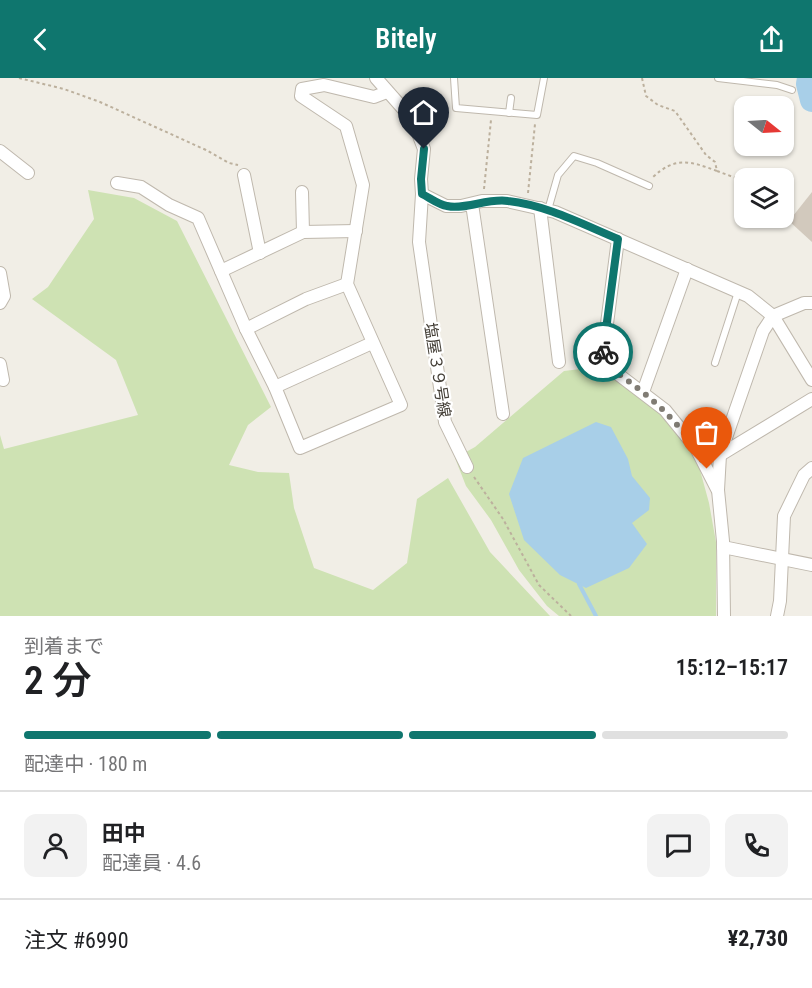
<!DOCTYPE html>
<html lang="ja">
<meta charset="utf-8">
<style>
body{margin:0;font-family:"Roboto Condensed","Noto Sans JP",sans-serif;background:#f2f2f2;color:#202124;height:100vh;display:flex;flex-direction:column;font-size:22px;white-space:nowrap}
*{box-sizing:border-box;margin:0}
p{font-size:20px;color:#757577}
.icon{flex:none;width:33px;height:33px;fill:none;stroke:currentColor;stroke-width:2;stroke-linecap:round;stroke-linejoin:round}
.map{position:relative;height:538px;overflow:hidden}
.details{display:flex;flex-direction:column;background:#fff;flex:1}
.details>*{flex:none}
.needle{width:39px;rotate:108deg}
.fabs{position:absolute;left:734px;top:18px;display:grid;gap:12px}
.fabs a{display:grid;place-items:center;width:60px;height:60px;border-radius:12px;background:#fff;box-shadow:0 2px 4px #0004;font-size:30px}
.pin{position:absolute;display:grid;place-items:center;width:51px;height:51px;color:#fff;margin:-62px -26px;border-radius:50% 50% 50% 0;rotate:-45deg;box-shadow:0 0 6px #0007}
.pin .icon{rotate:45deg}
.courier{position:absolute;display:grid;place-items:center;width:60px;height:60px;margin:-30px;border:4px solid #0f766e;border-radius:50%;background:#fff;color:#222;box-shadow:0 2px 8px #0007}
.headline em{font-style:normal;font-weight:600}
.headline div{display:flex;flex-direction:column-reverse}
.headline{display:flex;align-items:center;justify-content:space-between;height:102px;padding:0 24px}
h1{font-size:39px;font-weight:600;line-height:45px}
.bar{display:grid;grid-template-columns:repeat(4,1fr);gap:9px 6px;align-content:center;height:72px;padding:0 24px}
.bar i{height:8px;border-radius:4px;background:#e0e0e0}
.bar .selected{background:#0f766e}
.bar p{grid-column:span 4}
.line{display:flex;align-items:center;gap:15px;padding:0 24px;border-top:2px solid #e0e0e0}
.line div{flex:1}
.round{display:grid;place-items:center;flex:none;width:63px;height:63px;border-radius:12px;background:#f2f2f2}
header{display:flex;justify-content:space-between;align-items:center;height:78px;padding:0 24px;background:#0f766e;color:#fff;font-size:27px;font-weight:600}
.map>svg:first-child{display:block}
.green{fill:#cee2b3}
.water{fill:#a8cfe8}
.lines{fill:none;stroke-linecap:round;stroke-linejoin:round}
.stream{stroke:#a8cfe8;stroke-width:4}
.river{stroke:#a8cfe8;stroke-width:24}
.building{fill:#d2c9bd}
.lane-casing{stroke:#bfb8ad;stroke-width:8}
.street-casing{stroke:#bfb8ad;stroke-width:14}
.path{stroke:#bcb09d;stroke-width:2;stroke-dasharray:3 3;stroke-linecap:butt}
.lane{stroke:#fff;stroke-width:6}
.street{stroke:#fff;stroke-width:12}
.done{stroke:#807c74;stroke-width:6;stroke-dasharray:0 10.8}
.route{stroke:#0f766e;stroke-width:8}
.labels{text-anchor:middle;stroke-width:4.5;stroke-linejoin:round;paint-order:stroke}
.street-label{font-size:16px;fill:#433e36;stroke:#fff}
</style>
<header><svg class="icon" aria-label="back" viewBox="0 0 24 24"><path d="M15 5l-7 7 7 7"/></svg>Bitely<svg class="icon" aria-label="share" viewBox="0 0 24 24"><path d="M12 15V3M7 8l5-5 5 5M5 13v7h14v-7"/></svg></header>
<div class="map">
<svg width="812" height="538" viewBox="0 0 812 538">
<rect width="100%" height="100%" fill="#f1eee6"/>
<g class="green">
<path d="M 88,112 L 134,120 L 177,143 L 271,329 L 248,347 L 229,387 L 258,394 L 289,395 L 294,430 L 314,490 L 373,512 L 407,485 L 417,421 L 448,400 L 490,474 L 550,538 L 0,538 L 0,357 L 4,371 L 138,337 L 116,282 L 32,221 L 48,209 L 94,141 Z"/>
<path d="M 597,289 L 626,306 L 661,336 L 697,381 L 709,425 L 716,464 L 716,538 L 559,538 L 547,528 L 519,492 L 491,442 L 466,408 L 455,380 L 475,369 L 564,293 Z"/>
</g>
<path class="water" d="M 596,344 L 611,349 L 628,381 L 632,398 L 650,420 L 649,432 L 632,445 L 647,466 L 629,490 L 586,510 L 560,497 L 524,462 L 509,416 L 523,380 Z"/>
<g class="lines">
<path class="stream" d="M 579,506 L 596,538"/>
<path class="river" d="M 809,0 L 808,6 L 812,22"/>
</g>
<path class="building" d="M 812,114 L 812,164 L 789,143 Z"/>
<g class="lines">
<defs>
<g id="lane">
<path d="M 454,0 L 456,30 L 537,37 L 544,0"/>
<path d="M 718,0 L 777,7 L 792,12"/>
<path d="M 509,35 L 511,20"/>
<path d="M 548,132 L 558,97 L 574,78 L 597,85 L 649,108"/>
<path d="M 715,285 L 738,214"/>
</g>
<g id="street">
<path d="M 376,0 L 413,42 L 424,71 L 421,101 L 422,116 L 419,164 L 445,344 L 467,389"/>
<path d="M 0,73 L 28,95"/>
<path d="M 244,97 L 260,175"/>
<path d="M 117,105 L 141,109 L 169,127 L 198,140 L 246,251 L 275,309 L 300,370 L 401,327 L 347,206 L 363,107 L 346,48 L 301,18 L 302,11 L 324,7 L 374,19 L 387,14"/>
<path d="M 302,114 L 303,154"/>
<path d="M 422,116 L 446,128 L 461,128 L 482,123 L 507,123 L 555,134 L 748,218 L 773,238 L 812,302"/>
<path d="M 472,126 L 503,336"/>
<path d="M 540,130 L 559,284"/>
<path d="M 618,161 L 602,284 L 665,332 L 696,370 L 717,411"/>
<path d="M 221,193 L 303,154 L 356,153"/>
<path d="M 0,195 L 4,218 L 0,225"/>
<path d="M 246,251 L 306,221 L 347,206"/>
<path d="M 0,286 L 3,302"/>
<path d="M 275,309 L 372,265"/>
<path d="M 643,314 L 687,191"/>
<path d="M 720,377 L 812,321"/>
<path d="M 723,469 L 812,487"/>
<path d="M 724,538 L 723,463 L 718,412 L 720,377 L 763,253 L 773,238 L 804,225 L 812,225"/>
<path d="M 777,538 L 780,523 L 784,438 L 804,397 L 812,390"/>
</g>
</defs>
<use href="#lane" class="lane-casing"/>
<use href="#street" class="street-casing"/>
<g class="path">
<path d="M 19,0 L 64,11 L 100,24 L 206,72 L 229,85 L 238,87"/>
<path d="M 642,0 L 646,18 L 658,27 L 675,33 L 706,77 L 715,84 L 717,93 C 690,83 675,78 652,100"/>
<path d="M 717,93 L 744,103"/>
<path d="M 484,111 L 491,42"/>
<path d="M 528,115 L 535,46"/>
<path d="M 474,399 L 503,441 L 539,507 L 571,538"/>
</g>
<use href="#lane" class="lane"/>
<use href="#street" class="street"/>
</g>
<g class="lines">
<path class="done" d="M 603,274 L 602,284 C 647,316 681,341 707,391"/>
<path class="route" d="M 424,71 L 421,101 L 422,116 C 430,120 439,127 447,128 C 466,132 487,120 508,123 C 546,127 582,146 618,161 L 603,274"/>
</g>
<g class="labels">
<g class="street-label">
<text transform="translate(438 292) rotate(81)" y="6">塩屋３９号線</text>
</g>
</g>
</svg>
<div class="fabs">
<a><svg class="needle" viewBox="-14 -14 28 28"><path d="M0-13l5 13h-10z" fill="#e53935"/><path d="M0 13l5-13h-10z" fill="#757577"/></svg></a>
<a><svg class="icon" aria-label="layers" viewBox="0 0 24 24"><path d="M12 4l9 5-9 5-9-5zM3 14l9 5 9-5"/></svg></a>
</div>
<div class="pin" style="left:707px;top:391px;background:#ea580c"><svg class="icon" aria-label="bag" viewBox="0 0 24 24"><path d="M5 8h14l-1 12H6zM9 8a3 3 0 0 1 6 0"/></svg></div>
<div class="pin" style="left:424px;top:71px;background:#1f2937"><svg class="icon" aria-label="home" viewBox="0 0 24 24"><path d="M3 11l9-7 9 7M6 9v11h12V9"/></svg></div>
<div class="courier" style="left:603px;top:274px"><svg class="icon" aria-label="bike" viewBox="0 0 24 24"><circle cx="6" cy="16" r="4"/><circle cx="18" cy="16" r="4"/><path d="M6 16l4-8h5l3 8M10 8l3 8H6M13 5h3"/></svg></div>
</div>
<section class="details">
<div class="headline"><div><h1>2 分</h1><p>到着まで</p></div><em>15:12–15:17</em></div>
<div class="bar"><i class="selected"></i><i class="selected"></i><i class="selected"></i><i></i><p>配達中 · 180 m</p></div>
<div class="line" style="height:108px"><a class="round"><svg class="icon" aria-label="person" viewBox="0 0 24 24"><circle cx="12" cy="8" r="4"/><path d="M4 21q1-7 8-7t8 7"/></svg></a><div><b>田中</b><p>配達員 · 4.6</p></div><a class="round"><svg class="icon" aria-label="chat" viewBox="0 0 24 24"><path d="M4 5h16v11H9l-5 4z"/></svg></a><a class="round"><svg class="icon" aria-label="phone" viewBox="0 0 24 24"><path d="M5 4h4l2 5-3 2q2 4 5 5l2-3 5 2v4C11 20 4 13 5 4z"/></svg></a></div>
<div class="line" style="height:78px"><div>注文 #6990</div><b>¥2,730</b></div>
</section>
